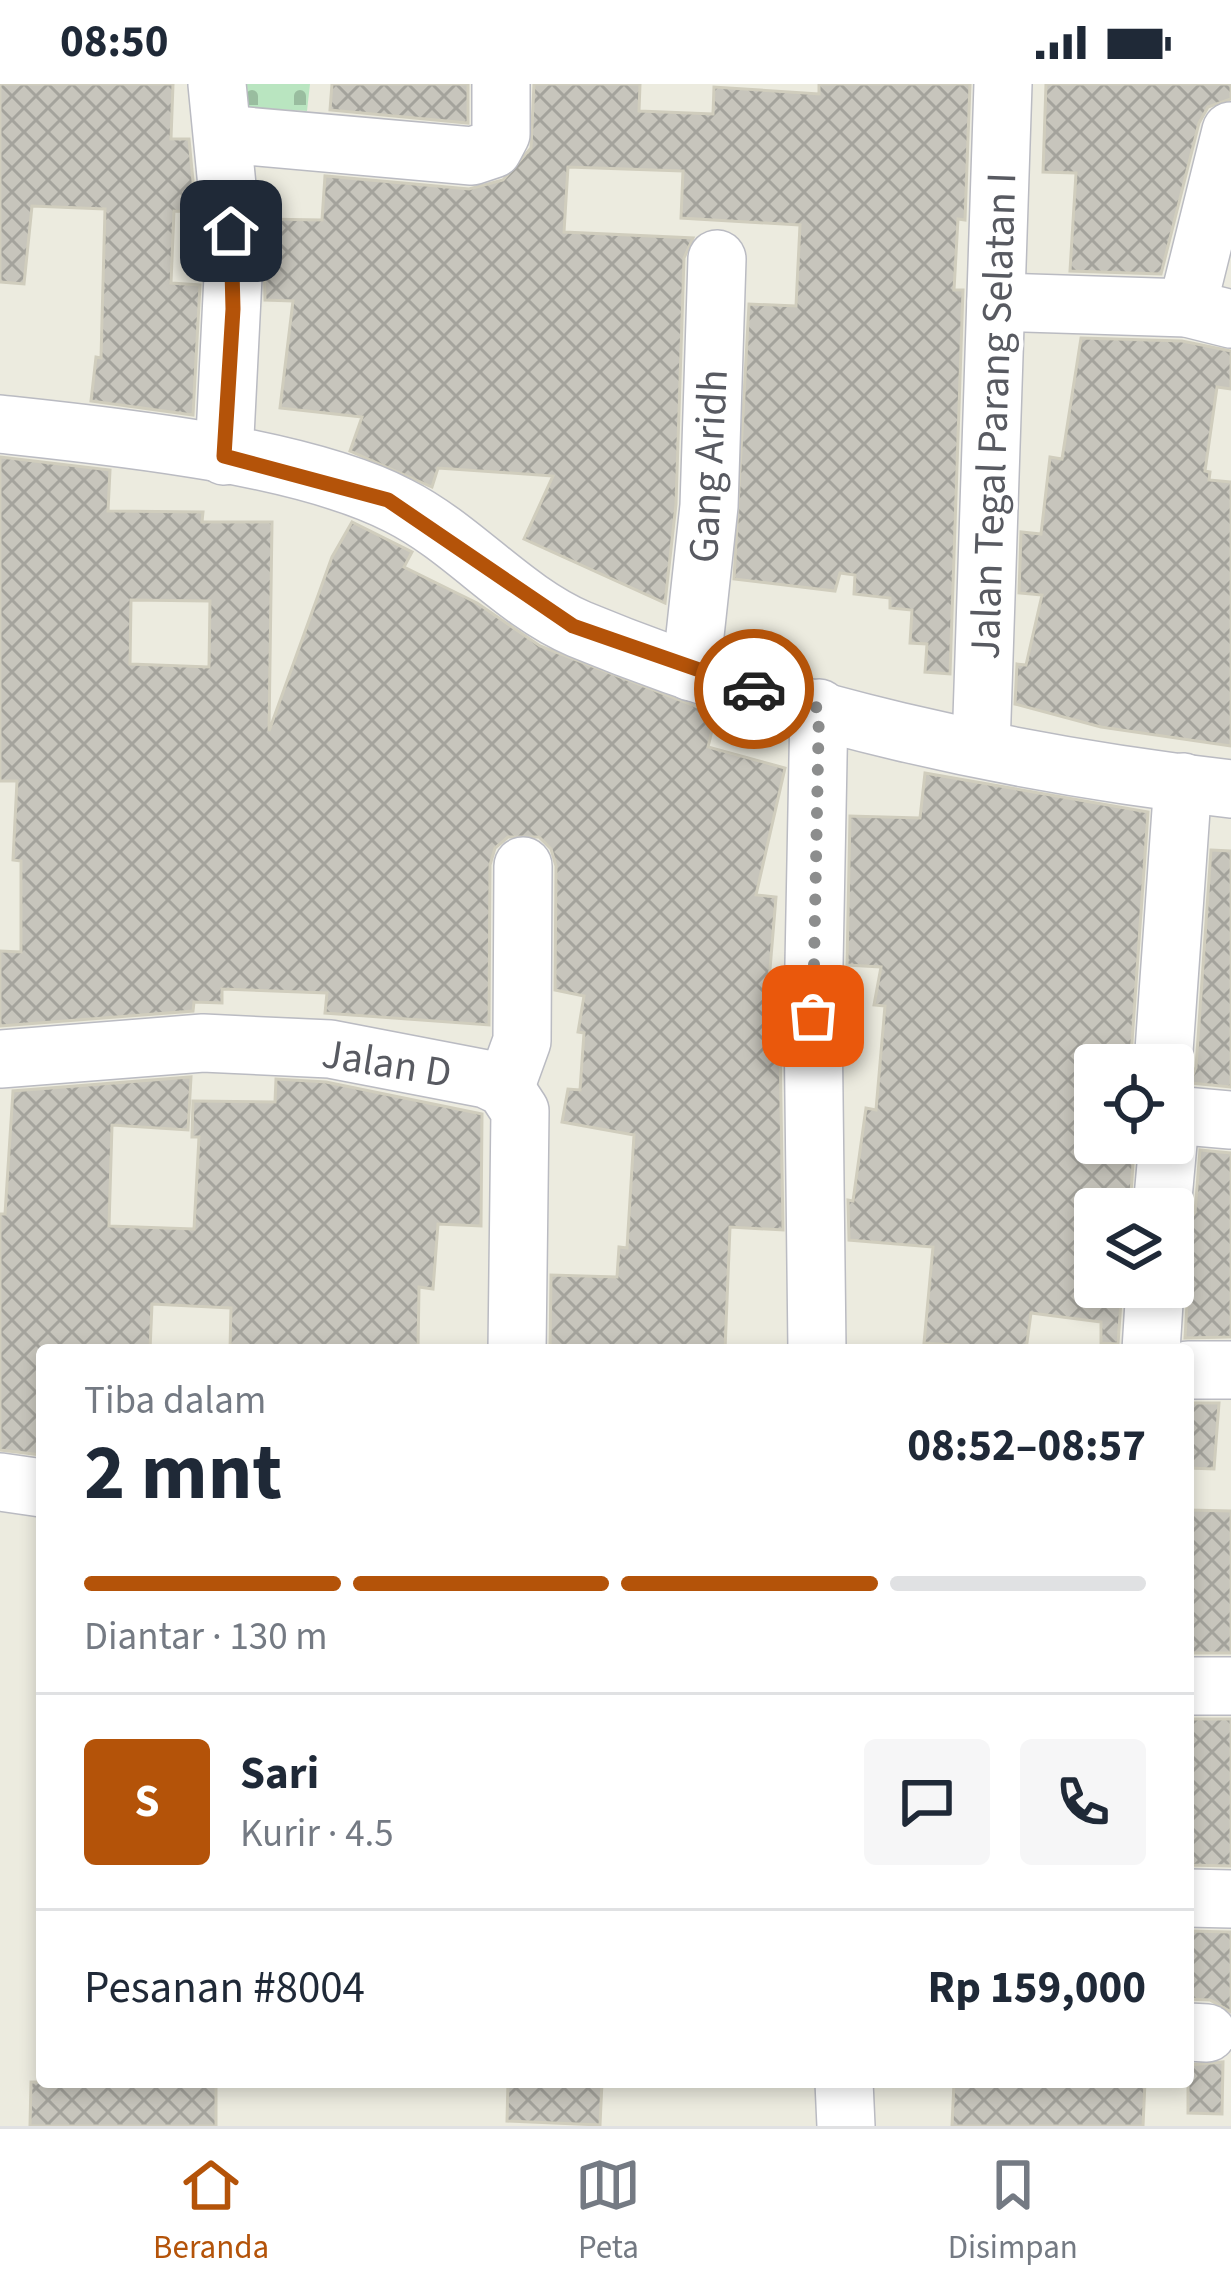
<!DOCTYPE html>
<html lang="id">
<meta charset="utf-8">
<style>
body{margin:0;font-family:"Source Sans 3",sans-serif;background:#f6f6f7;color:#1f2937;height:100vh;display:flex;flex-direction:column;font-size:45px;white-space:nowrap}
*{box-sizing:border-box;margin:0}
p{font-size:39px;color:#747a83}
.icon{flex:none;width:66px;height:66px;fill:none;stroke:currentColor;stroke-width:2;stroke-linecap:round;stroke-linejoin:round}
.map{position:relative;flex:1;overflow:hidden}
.drawer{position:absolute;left:36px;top:1260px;width:1158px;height:744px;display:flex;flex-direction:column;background:#fff;border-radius:12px;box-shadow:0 6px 18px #0003}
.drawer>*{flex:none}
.buttons{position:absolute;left:1074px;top:960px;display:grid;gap:24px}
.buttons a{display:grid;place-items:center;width:120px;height:120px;border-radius:12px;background:#fff;box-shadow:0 6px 18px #0003;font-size:60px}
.pin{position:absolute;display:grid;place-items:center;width:102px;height:102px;color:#fff;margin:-51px;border-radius:24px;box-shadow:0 6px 18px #0006}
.courier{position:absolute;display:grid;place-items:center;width:120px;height:120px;margin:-60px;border:9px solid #b45309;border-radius:50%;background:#fff;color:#222;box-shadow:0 3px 15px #0007}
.headline em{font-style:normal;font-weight:700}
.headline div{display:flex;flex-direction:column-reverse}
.headline{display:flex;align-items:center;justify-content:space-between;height:204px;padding:0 48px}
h1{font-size:78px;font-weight:700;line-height:90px}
.bar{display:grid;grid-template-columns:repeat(4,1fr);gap:18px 12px;align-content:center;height:144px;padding:0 48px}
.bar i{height:15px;border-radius:9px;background:#e0e1e3}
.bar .active{background:#b45309}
.bar p{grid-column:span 4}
.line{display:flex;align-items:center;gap:30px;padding:0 48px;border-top:3px solid #e0e1e3}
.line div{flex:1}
.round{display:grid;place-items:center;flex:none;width:126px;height:126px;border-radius:12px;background:#f6f6f7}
.status{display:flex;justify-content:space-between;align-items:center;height:84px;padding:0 60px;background:#fff;direction:ltr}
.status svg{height:33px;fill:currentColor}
.tab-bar{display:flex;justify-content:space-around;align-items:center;height:168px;border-top:3px solid #e0e1e3;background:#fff;font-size:33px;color:#747a83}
.tab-bar a{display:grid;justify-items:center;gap:6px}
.tab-bar .active{color:#b45309}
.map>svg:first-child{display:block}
.cemetery{fill:url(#cemetery-stones)}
.building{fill:url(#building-cross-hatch);stroke:#d0cdbd;stroke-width:3;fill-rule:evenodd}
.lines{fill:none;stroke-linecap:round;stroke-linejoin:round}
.minor-casing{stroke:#babbc2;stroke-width:60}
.minor{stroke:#fff;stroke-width:57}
.done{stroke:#8c8d8d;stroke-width:12;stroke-dasharray:0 21.6}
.route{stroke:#b45309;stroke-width:15}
.labels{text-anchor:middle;stroke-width:9;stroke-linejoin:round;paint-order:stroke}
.street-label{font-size:42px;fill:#585a61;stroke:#fff}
</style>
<div class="status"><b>08:50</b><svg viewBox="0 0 49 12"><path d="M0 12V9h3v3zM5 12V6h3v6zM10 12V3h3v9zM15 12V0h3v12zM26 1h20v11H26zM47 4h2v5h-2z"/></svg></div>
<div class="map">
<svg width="1231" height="2042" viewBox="0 0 1231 2042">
<defs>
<pattern id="cemetery-stones" width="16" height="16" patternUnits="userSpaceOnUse" patternTransform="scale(3)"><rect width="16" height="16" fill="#b9e5c0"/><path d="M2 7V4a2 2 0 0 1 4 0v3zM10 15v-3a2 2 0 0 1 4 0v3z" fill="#99bd9f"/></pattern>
<pattern id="building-cross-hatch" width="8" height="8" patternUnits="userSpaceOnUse" patternTransform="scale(3)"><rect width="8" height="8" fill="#c7c5bc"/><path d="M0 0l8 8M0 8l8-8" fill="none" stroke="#a4a39c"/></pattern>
</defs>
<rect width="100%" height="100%" fill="#ecebdf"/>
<path class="cemetery" d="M 229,0 L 310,0 L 307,27 L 233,22 Z"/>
<g class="building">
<path d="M 0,0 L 173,0 L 171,55 L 189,55 L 196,128 L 174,127 L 171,199 L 200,201 L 193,331 L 91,317 L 96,273 L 101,274 L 105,125 L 32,122 L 24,200 L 0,198 Z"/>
<path d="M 332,0 L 468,0 L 468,39 L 330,26 Z"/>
<path d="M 534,0 L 640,0 L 639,27 L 713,30 L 714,3 L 819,10 L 819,0 L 970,0 L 965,136 L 958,135 L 954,206 L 963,206 L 950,590 L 925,588 L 927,560 L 910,559 L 912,526 L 890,524 L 890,514 L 854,510 L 855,491 L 840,489 L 835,507 L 734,495 L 749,220 L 796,222 L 800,141 L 681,134 L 683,87 L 568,83 L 564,148 L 693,154 L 684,174 L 676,420 L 665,519 L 524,455 L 553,392 L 438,384 L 432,403 L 350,367 L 362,333 L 280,324 L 293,217 L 265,216 L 263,135 L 322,136 L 325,92 L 469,105 L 503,96 L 531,64 Z"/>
<path d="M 1046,0 L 1231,0 L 1231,15 L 1208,23 L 1199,39 L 1161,190 L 1070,187 L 1076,89 L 1043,88 Z"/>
<path d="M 1081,254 L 1182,257 L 1231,267 L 1231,305 L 1217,303 L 1205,387 L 1210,388 L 1209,396 L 1231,398 L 1231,662 L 1101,643 L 1015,620 L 1017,580 L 1026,581 L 1042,511 L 1019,509 L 1021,448 L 1041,450 L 1050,373 L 1062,375 Z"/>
<path d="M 0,373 L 110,386 L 108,427 L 203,428 L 202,438 L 272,438 L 269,647 L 332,473 L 352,438 L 412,468 L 404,483 L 477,519 L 540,562 L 716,630 L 708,663 L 785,684 L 756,811 L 776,813 L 764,957 L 780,958 L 783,1146 L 730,1143 L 725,1266 L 550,1266 L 551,1191 L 617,1193 L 619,1163 L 627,1164 L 634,1051 L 562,1038 L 568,1005 L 580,1006 L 584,949 L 578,948 L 584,912 L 555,906 L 556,782 L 551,765 L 539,753 L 508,753 L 495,764 L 490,781 L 489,941 L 325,929 L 327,909 L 222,905 L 222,919 L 194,918 L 193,927 L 0,942 L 0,867 L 21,868 L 21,777 L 13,776 L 17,697 L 0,697 ZM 131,516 L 210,517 L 209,583 L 130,580 Z"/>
<path d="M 925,689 L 1148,728 L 1131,972 L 1104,969 L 1103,981 L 1095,981 L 1095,1059 L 1134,1064 L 1130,1125 L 1095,1125 L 1095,1203 L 1122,1203 L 1118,1260 L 1101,1259 L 1101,1238 L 1031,1229 L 1026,1266 L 924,1259 L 933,1163 L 849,1156 L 848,1116 L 853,1117 L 866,1024 L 876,1026 L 885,922 L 874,921 L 881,883 L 847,881 L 850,732 L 920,734 Z"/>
<path d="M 1211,766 L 1231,767 L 1231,1003 L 1190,999 L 1196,983 Z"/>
<path d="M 191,993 L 188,1046 L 112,1041 L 109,1142 L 194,1145 L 199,1053 L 192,1053 L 193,1017 L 275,1018 L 276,995 L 326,998 L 482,1030 L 481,1142 L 438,1140 L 433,1205 L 419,1203 L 418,1266 L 230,1266 L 231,1224 L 152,1220 L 150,1266 L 42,1266 L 42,1371 L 0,1366 L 0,1130 L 5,1130 L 13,1007 Z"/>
<path d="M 1200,1066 L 1231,1069 L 1231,1253 L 1185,1254 L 1188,1204 L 1177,1179 L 1181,1151 L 1195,1128 Z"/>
<path d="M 1188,1319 L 1219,1319 L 1214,1385 L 1188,1384 Z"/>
<path d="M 1188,1426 L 1231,1427 L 1231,1569 L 1188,1569 Z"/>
<path d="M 1188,1635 L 1231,1635 L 1231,1782 L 1188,1781 Z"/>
<path d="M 1188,1847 L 1231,1848 L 1231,1928 L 1210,1916 L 1188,1915 Z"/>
<path d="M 1223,1978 L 1222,2030 L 1188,2029 L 1188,1981 Z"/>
<path d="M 31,1998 L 216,1998 L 216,2042 L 30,2042 Z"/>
<path d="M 508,1998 L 602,1998 L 600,2041 L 507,2037 Z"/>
<path d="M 954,1998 L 1145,1998 L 1143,2042 L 952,2042 Z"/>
</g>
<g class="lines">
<defs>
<g id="minor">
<path d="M 217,0 L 234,173 L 224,372"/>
<path d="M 223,50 L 472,72 L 493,65 L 501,50 L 501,0"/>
<path d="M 996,218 L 1187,224 L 1231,235"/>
<path d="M 1187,224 L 1231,47"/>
<path d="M 0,340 C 112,352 301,371 399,422 C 463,454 513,517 579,545 C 783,630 1012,680 1231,705"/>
<path d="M 691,588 L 709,422 L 717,175"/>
<path d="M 981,664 L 1003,0"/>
<path d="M 0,975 L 203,959 L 330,965 L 486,995 L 505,1004 L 520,1027 L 517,1266"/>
<path d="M 1163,981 L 1183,698"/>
<path d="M 505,1004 L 522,957 L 523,782"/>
<path d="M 1173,1031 L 1231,1036"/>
<path d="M 1162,1125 L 1168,1059"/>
<path d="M 817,1266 L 813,931 L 819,624"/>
<path d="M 1151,1266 L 1155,1203"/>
<path d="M 1188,1286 L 1231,1286"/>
<path d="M 0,1398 L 42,1404"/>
<path d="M 1188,1602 L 1231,1602"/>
<path d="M 1188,1814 L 1231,1815"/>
<path d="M 1188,1948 L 1207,1949"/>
<path d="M 844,1998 L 846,2042"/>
</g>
</defs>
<use href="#minor" class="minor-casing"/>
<use href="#minor" class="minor"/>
</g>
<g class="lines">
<path class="done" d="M 754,605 L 819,624 L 813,932"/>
<path class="route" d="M 231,147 L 233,225 L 224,372 L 388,416 L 573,542 L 754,605"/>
</g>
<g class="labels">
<g class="street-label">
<text transform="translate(992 332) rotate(-88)" y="15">Jalan Tegal Parang Selatan I</text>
<text transform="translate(707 382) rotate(-87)" y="15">Gang Aridh</text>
<text transform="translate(387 978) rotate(9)" y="15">Jalan D</text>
</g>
</g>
</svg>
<div class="buttons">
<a><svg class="icon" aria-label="locate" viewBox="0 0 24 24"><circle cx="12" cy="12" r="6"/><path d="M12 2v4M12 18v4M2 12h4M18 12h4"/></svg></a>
<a><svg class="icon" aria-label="layers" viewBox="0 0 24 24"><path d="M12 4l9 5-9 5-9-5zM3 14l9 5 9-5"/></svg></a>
</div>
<div class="pin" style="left:813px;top:932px;background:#ea580c"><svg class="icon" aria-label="bag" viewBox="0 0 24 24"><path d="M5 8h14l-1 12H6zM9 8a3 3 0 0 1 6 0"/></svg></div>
<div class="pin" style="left:231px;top:147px;background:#1f2937"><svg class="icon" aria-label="home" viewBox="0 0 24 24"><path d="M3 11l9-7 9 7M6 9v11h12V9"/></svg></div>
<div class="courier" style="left:754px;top:605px"><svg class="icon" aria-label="car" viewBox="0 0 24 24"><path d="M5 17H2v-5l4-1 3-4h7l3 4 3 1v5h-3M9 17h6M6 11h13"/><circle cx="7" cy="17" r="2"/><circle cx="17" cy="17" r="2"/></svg></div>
<section class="drawer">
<div class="headline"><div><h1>2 mnt</h1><p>Tiba dalam</p></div><em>08:52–08:57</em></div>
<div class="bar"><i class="active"></i><i class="active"></i><i class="active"></i><i></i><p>Diantar · 130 m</p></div>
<div class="line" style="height:216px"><b class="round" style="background:#b45309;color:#fff">S</b><div><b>Sari</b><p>Kurir · 4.5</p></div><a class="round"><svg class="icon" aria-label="chat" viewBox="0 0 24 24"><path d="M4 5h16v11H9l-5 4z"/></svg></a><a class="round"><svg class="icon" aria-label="phone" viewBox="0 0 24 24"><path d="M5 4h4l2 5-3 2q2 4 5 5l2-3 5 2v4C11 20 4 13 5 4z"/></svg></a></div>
<div class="line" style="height:156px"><div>Pesanan #8004</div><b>Rp 159,000</b></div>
</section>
</div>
<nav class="tab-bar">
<a class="active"><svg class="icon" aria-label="home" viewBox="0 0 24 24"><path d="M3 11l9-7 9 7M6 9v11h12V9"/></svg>Beranda</a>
<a><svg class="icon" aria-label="map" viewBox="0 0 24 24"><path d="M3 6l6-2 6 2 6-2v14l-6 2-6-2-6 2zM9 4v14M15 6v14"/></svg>Peta</a>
<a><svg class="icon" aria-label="saved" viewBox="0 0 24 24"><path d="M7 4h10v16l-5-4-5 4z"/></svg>Disimpan</a>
</nav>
